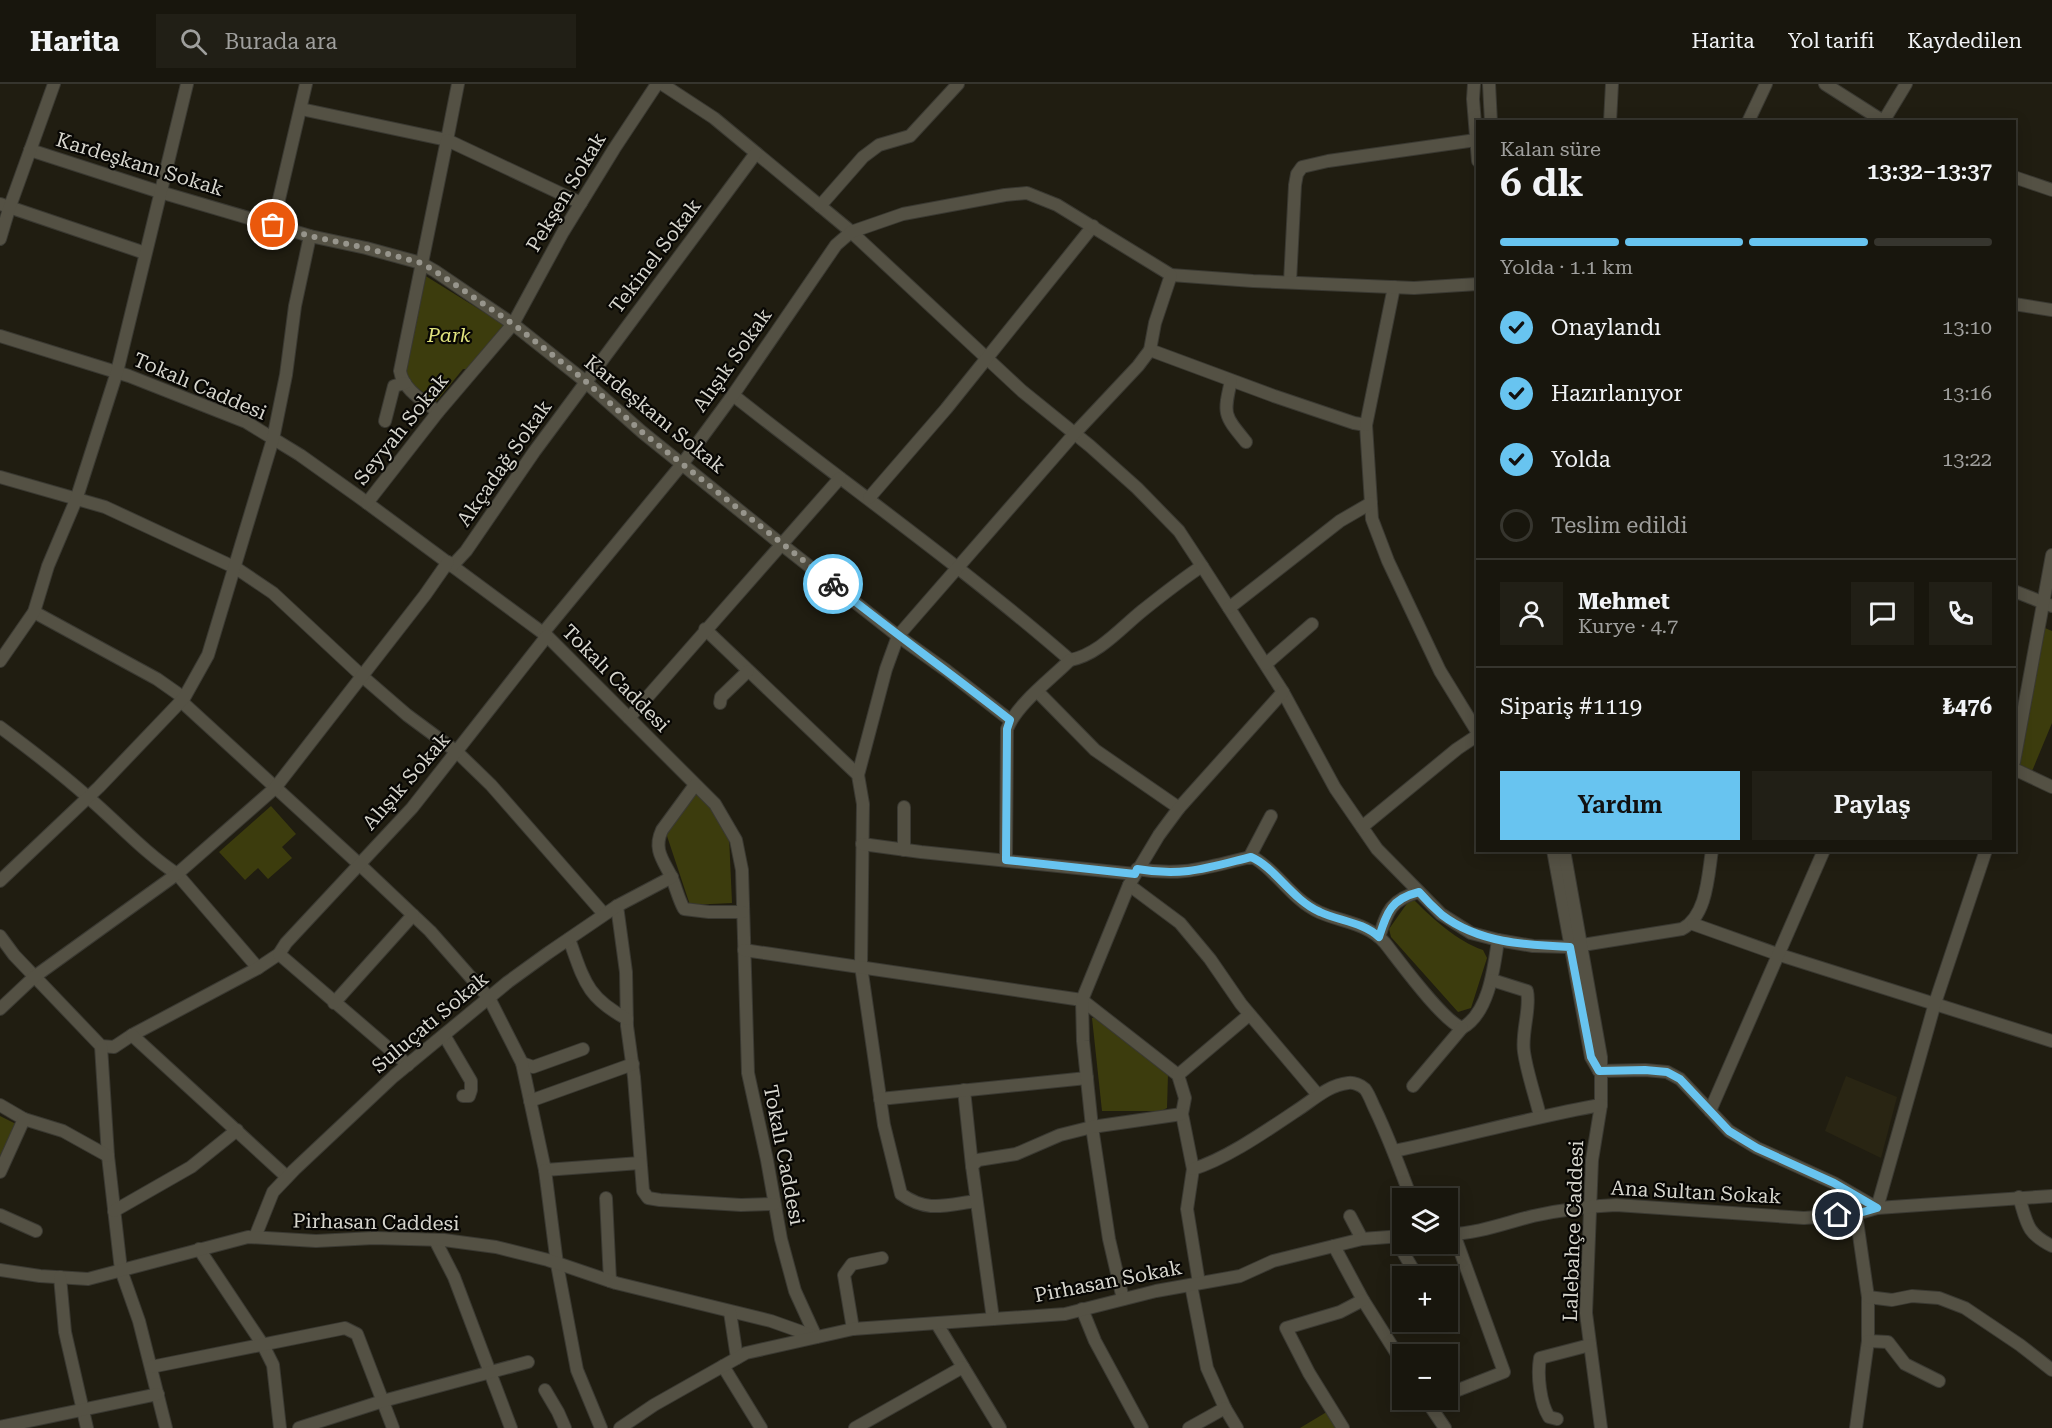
<!DOCTYPE html>
<html lang="tr">
<meta charset="utf-8">
<style>
body{margin:0;font-family:"Roboto Serif",serif;background:#211f16;color:#f1f3f6;height:100vh;display:flex;flex-direction:column;font-size:22px;white-space:nowrap}
*{box-sizing:border-box;margin:0}
p{font-size:20px;color:#9f9f9d}
.icon{flex:none;width:33px;height:33px;fill:none;stroke:currentColor;stroke-width:2;stroke-linecap:round;stroke-linejoin:round}
.map{position:relative;flex:1;overflow:hidden}
.drawer{position:absolute;left:1476px;top:36px;width:540px;height:732px;display:flex;flex-direction:column;background:#18160d;border-radius:0px;box-shadow:0 3px 15px #0003,0 0 0 2px #36352e}
.drawer>*{flex:none}
.buttons{position:absolute;left:1392px;top:1104px;display:grid;gap:12px}
.buttons a{display:grid;place-items:center;width:66px;height:66px;border-radius:0px;background:#18160d;box-shadow:0 3px 15px #0003,0 0 0 2px #36352e;font-size:30px}
.pin{position:absolute;display:grid;place-items:center;width:51px;height:51px;color:#fff;margin:-26px;border:3px solid #fff;border-radius:50%;box-shadow:0 2px 6px #0007}
.courier{position:absolute;display:grid;place-items:center;width:60px;height:60px;margin:-30px;border:4px solid #68c4f0;border-radius:50%;background:#fff;color:#222;box-shadow:0 2px 8px #0007}
.headline em{font-style:normal;font-weight:600}
.headline div{display:flex;flex-direction:column-reverse}
.headline{display:flex;align-items:center;justify-content:space-between;height:102px;padding:0 24px}
h1{font-size:39px;font-weight:600;line-height:45px}
.bar{display:grid;grid-template-columns:repeat(4,1fr);gap:9px 6px;align-content:center;height:72px;padding:0 24px}
.bar i{height:8px;border-radius:4px;background:#36352e}
.bar .active{background:#68c4f0}
.bar p{grid-column:span 4}
.line{display:flex;align-items:center;gap:15px;padding:0 24px;border-top:2px solid #36352e}
.line div{flex:1}
.round{display:grid;place-items:center;flex:none;width:63px;height:63px;border-radius:0px;background:#211f16}
ol{padding:0 24px;list-style:none}
li{display:flex;align-items:center;gap:18px;height:66px}
li p{margin-inline-start:auto}
li .icon{padding:6px;border-radius:50%;background:#68c4f0;color:#111;stroke-width:4}
li:last-child{color:#9f9f9d}
li i{width:33px;height:33px;border:3px solid #36352e;border-radius:50%}
.action{display:flex;gap:12px;margin-top:auto;padding:12px 24px}
.action a{flex:1;height:69px;border-radius:0px;background:#68c4f0;color:#111;font-size:24px;font-weight:600;line-height:69px;text-align:center}
.action a+a{background:#211f16;color:#f1f3f6}
header{display:flex;align-items:center;gap:36px;box-sizing:border-box;height:84px;padding:0 30px;background:#18160d;border-bottom:2px solid #36352e}
header strong{font-size:28px}
nav{display:flex;gap:33px;margin-inline-start:auto;font-size:21px}
.search{width:420px;height:54px;background:#211f16;display:flex;align-items:center;gap:15px;box-sizing:border-box;padding:0 21px;border-radius:0px;color:#9f9f9d;font-size:22px}
.map>svg:first-child{display:block}
.built{fill:#292513}
.green{fill:#3c3c0d}
.lines{fill:none;stroke-linecap:round;stroke-linejoin:round}
.minor-casing{stroke:#3a3932;stroke-width:14}
.minor{stroke:#545144;stroke-width:12}
.done{stroke:#97958c;stroke-width:6;stroke-dasharray:0 10.8}
.route{stroke:#68c4f0;stroke-width:8}
.labels{text-anchor:middle;stroke-width:4.5;stroke-linejoin:round;paint-order:stroke}
.street-label{font-size:20px;fill:#d7d6ce;stroke:#080704}
.park-label{font-size:20px;font-style:italic;fill:#e0e37e;stroke:#080704}
</style>
<header>
<strong>Harita</strong>
<div class="search"><svg class="icon" aria-label="search" viewBox="0 0 24 24"><circle cx="10" cy="10" r="6"/><path d="M15 15l6 6"/></svg>Burada ara</div>
<nav><a>Harita</a><a>Yol tarifi</a><a>Kaydedilen</a></nav>
</header>
<div class="map">
<svg width="2052" height="1344" viewBox="0 0 2052 1344">
<rect width="100%" height="100%" fill="#201d11"/>
<path class="built" d="M 1846,992 L 1897,1013 L 1881,1074 L 1825,1047 Z"/>
<g class="green">
<path d="M 424,191 L 503,240 L 503,244 L 472,285 L 463,285 L 436,318 L 403,293 Z"/>
<path d="M 2045,544 L 2052,547 L 2052,639 L 2030,692 L 2016,681 Z"/>
<path d="M 696,709 L 714,727 L 729,752 L 732,819 L 690,821 L 666,749 Z"/>
<path d="M 271,722 L 296,750 L 282,763 L 292,774 L 268,795 L 258,784 L 245,796 L 219,768 Z"/>
<path d="M 1414,816 C 1433,835 1457,857 1483,866 L 1487,874 L 1471,924 L 1458,928 L 1391,853 L 1389,845 L 1408,818 Z"/>
<path d="M 1099,933 L 1168,990 L 1167,1024 L 1161,1027 L 1102,1027 L 1092,934 Z"/>
<path d="M 0,1032 L 16,1040 L 0,1072 Z"/>
<path d="M 1330,1326 L 1341,1344 L 1300,1344 Z"/>
</g>
<g class="lines">
<defs>
<g id="minor">
<path d="M 662,0 L 714,34 L 848,145 L 1022,307 L 1090,362 L 1137,404 L 1179,447 L 1202,482 C 1181,496 1162,511 1142,527 C 1121,544 1098,571 1070,576 C 962,482 845,400 733,311"/>
<path d="M 1474,0 L 1473,15 L 1478,77"/>
<path d="M 1489,0 L 1491,38"/>
<path d="M 1825,0 L 1883,37"/>
<path d="M 301,25 L 447,56 L 458,0"/>
<path d="M 1610,38 L 1612,0"/>
<path d="M 1748,38 L 1766,0"/>
<path d="M 1883,38 L 1906,0"/>
<path d="M 30,66 L 160,108 L 310,152 L 366,164 L 421,179 L 435,187 L 513,240 L 581,294 L 642,348 L 781,460 L 898,552 L 947,587 L 1010,636"/>
<path d="M 2014,93 L 2052,106"/>
<path d="M 0,120 L 145,169"/>
<path d="M 820,122 L 863,73 L 879,61 L 910,52 L 958,0"/>
<path d="M 273,141 L 306,0"/>
<path d="M 0,155 L 9,125 L 54,0"/>
<path d="M 1290,198 L 1295,101 L 1297,90 L 1302,83 L 1328,77 L 1476,56"/>
<path d="M 2014,220 L 2052,226"/>
<path d="M 0,252 L 129,292 L 246,338 L 300,371 L 359,413 L 547,552 L 715,720 L 736,756 L 742,786 L 748,989 L 767,1076 L 781,1155 L 795,1207 L 816,1253"/>
<path d="M 1150,266 L 1274,312 L 1354,339 L 1366,341 L 1372,435 L 1388,477 L 1440,587 L 1478,649"/>
<path d="M 1231,297 C 1223,331 1224,331 1246,358"/>
<path d="M 438,328 C 424,317 403,306 400,287 L 447,56 L 581,119"/>
<path d="M 385,337 L 394,302 L 405,299"/>
<path d="M 1366,341 L 1394,203"/>
<path d="M 0,393 L 105,423 L 236,484 L 273,509 L 362,592 L 407,631 L 457,668 L 491,701 L 604,830"/>
<path d="M 869,414 L 946,325 L 1093,142"/>
<path d="M 367,419 L 438,328 L 513,240 L 563,148 L 614,65 L 657,0"/>
<path d="M 452,482 L 466,467 L 534,368 L 756,69"/>
<path d="M 1202,482 L 1283,608 L 1335,704 L 1377,765 L 1441,830 L 1471,849 L 1498,856 L 1533,862 L 1570,863 L 1682,845 C 1707,832 1708,792 1712,766"/>
<path d="M 2014,507 L 2052,522"/>
<path d="M 1229,524 L 1340,437 L 1371,419"/>
<path d="M 34,528 L 157,595 L 184,614"/>
<path d="M 705,545 L 858,691 L 863,720 L 861,882 L 884,1041 L 901,1110 C 927,1129 946,1121 976,1117"/>
<path d="M 543,549 L 683,379 L 733,311 L 836,161 L 851,148 L 903,130 L 1005,111 L 1027,109 L 1057,121 L 1171,191 L 1253,197 L 1414,204 L 1478,200"/>
<path d="M 0,577 L 34,528 L 48,482 L 76,416 L 117,288 L 187,0"/>
<path d="M 1266,580 L 1312,540"/>
<path d="M 1038,608 L 1095,666 L 1179,724"/>
<path d="M 181,617 L 359,780 L 430,847 L 489,914 L 522,979 L 533,983 L 583,965"/>
<path d="M 720,619 L 721,613 L 748,587"/>
<path d="M 629,634 L 840,394"/>
<path d="M 0,643 C 31,666 62,690 90,715 C 119,740 145,769 177,790 L 258,884"/>
<path d="M 2014,678 L 2052,471"/>
<path d="M 2014,685 L 2052,703"/>
<path d="M 858,691 L 886,585 L 898,552 L 1075,349 L 1138,282 L 1150,266 L 1155,239 L 1171,191"/>
<path d="M 695,701 L 662,746 C 653,765 663,776 671,792 C 676,803 678,814 684,825 L 709,828 L 743,828"/>
<path d="M 1362,743 L 1457,665 L 1478,651"/>
<path d="M 862,760 L 921,768 L 1135,790"/>
<path d="M 904,766 L 904,723"/>
<path d="M 1553,766 L 1591,973 L 1599,987"/>
<path d="M 1564,766 L 1601,973 L 1601,1021 L 1592,1076 L 1586,1229 L 1601,1344"/>
<path d="M 1249,774 L 1271,732"/>
<path d="M 1006,776 L 1007,645 C 1017,620 1051,595 1070,576"/>
<path d="M 1137,785 C 1184,793 1206,783 1251,773 L 1256,775 C 1279,790 1293,816 1319,828 C 1341,838 1368,839 1385,859 C 1400,878 1442,936 1462,944 C 1489,929 1494,884 1498,856"/>
<path d="M 0,797 L 99,703 L 184,614 L 208,571 L 273,355 L 286,291 L 295,222 L 310,152"/>
<path d="M 1129,801 L 1180,839 L 1210,875 L 1241,920 L 1318,1011"/>
<path d="M 617,822 L 626,888 L 627,942 L 634,993 L 643,1107 L 648,1114 L 660,1116 L 741,1121 L 774,1120"/>
<path d="M 1693,840 L 1780,871 L 2052,957"/>
<path d="M 0,852 L 14,871 L 101,962 L 114,963 L 132,951 L 258,884 L 279,870 L 286,859 L 412,724 L 547,552"/>
<path d="M 1379,853 C 1387,828 1391,815 1419,808"/>
<path d="M 569,855 C 584,896 586,913 627,935"/>
<path d="M 744,866 L 1082,916 L 1178,991 L 1185,1014 L 1182,1030 L 1193,1085 L 1187,1125 L 1199,1199"/>
<path d="M 279,870 L 408,981"/>
<path d="M 1492,896 L 1527,907 C 1531,924 1521,949 1524,968 C 1527,989 1535,1011 1540,1032"/>
<path d="M 334,919 L 413,831"/>
<path d="M 0,925 L 34,893 L 177,790 L 275,704 L 425,511 L 448,478"/>
<path d="M 132,951 L 287,1093"/>
<path d="M 444,951 L 471,997 L 471,1006 L 469,1012 L 463,1012"/>
<path d="M 101,962 L 108,1072 L 121,1186 L 139,1237 L 166,1344"/>
<path d="M 522,979 L 545,1086 L 640,1079"/>
<path d="M 1599,987 L 1645,986 L 1667,988 L 1680,995 L 1729,1047 L 1757,1064 L 1834,1099 L 1877,1124 L 1935,919 L 1986,766"/>
<path d="M 1178,991 L 1249,931"/>
<path d="M 1413,1002 L 1462,944"/>
<path d="M 964,1006 L 972,1082"/>
<path d="M 880,1015 L 1087,994"/>
<path d="M 530,1017 L 633,980"/>
<path d="M 0,1021 L 24,1035 L 63,1047 L 108,1072"/>
<path d="M 1710,1027 L 1824,766"/>
<path d="M 1394,1067 C 1463,1053 1531,1033 1601,1021"/>
<path d="M 1193,1085 C 1226,1075 1266,1047 1296,1027 C 1312,1017 1328,1001 1348,999 C 1353,998 1361,1001 1365,1005 C 1369,1010 1372,1019 1375,1025 C 1389,1054 1400,1084 1411,1114"/>
<path d="M 545,1086 L 557,1180 L 577,1286 L 601,1344"/>
<path d="M 0,1088 L 24,1035"/>
<path d="M 2019,1113 C 2027,1139 2026,1149 2052,1162"/>
<path d="M 606,1114 L 610,1197"/>
<path d="M 114,1127 L 191,1083 L 237,1046"/>
<path d="M 1856,1130 L 1868,1213 L 1868,1257 L 1856,1344"/>
<path d="M 0,1131 L 36,1147"/>
<path d="M 1350,1132 L 1362,1155"/>
<path d="M 1448,1150 C 1477,1150 1505,1139 1533,1132 C 1561,1126 1588,1122 1616,1121 L 1804,1134 L 1856,1130 L 1877,1124 L 2052,1112"/>
<path d="M 1399,1152 L 1404,1170 L 1417,1192"/>
<path d="M 255,1153 L 273,1108 L 294,1086 L 394,992 L 508,898 L 548,869 L 617,822 L 672,793"/>
<path d="M 435,1156 L 454,1193 L 511,1344"/>
<path d="M 1334,1162 L 1363,1216 L 1402,1278"/>
<path d="M 199,1165 L 263,1261 L 273,1281 L 280,1344"/>
<path d="M 0,1186 L 40,1192 L 88,1195 L 248,1153 L 316,1157 L 374,1154 L 444,1156 L 496,1163 L 548,1176 L 616,1199 L 771,1237 L 816,1253"/>
<path d="M 60,1193 L 65,1248 L 87,1344"/>
<path d="M 1191,1201 L 1207,1284 L 1225,1324 L 1237,1344"/>
<path d="M 1868,1213 L 1892,1216 L 1912,1212 L 1939,1214 L 1965,1224 L 2020,1261 L 2052,1286"/>
<path d="M 1123,1215 L 1109,1155 L 1092,1043 L 1083,957 L 1082,916 L 1129,801 L 1159,751 L 1179,724 L 1283,608"/>
<path d="M 1082,1225 L 1095,1257 L 1142,1344"/>
<path d="M 730,1228 L 737,1274"/>
<path d="M 993,1235 L 972,1082 L 978,1076 L 1016,1070 L 1060,1051 L 1092,1043 L 1182,1030"/>
<path d="M 937,1240 L 1000,1344"/>
<path d="M 853,1245 L 844,1191 L 852,1180 L 882,1174"/>
<path d="M 1868,1257 L 1888,1258 L 1905,1280 L 1939,1297"/>
<path d="M 723,1282 L 761,1344"/>
<path d="M 151,1283 L 345,1244 L 357,1250 L 393,1344"/>
<path d="M 545,1306 L 558,1328 L 565,1344"/>
<path d="M 1448,1310 L 1504,1288 L 1454,1150"/>
<path d="M 1426,1316 L 1445,1344"/>
<path d="M 1557,1335 L 1549,1333 C 1540,1319 1537,1291 1540,1274 L 1590,1261"/>
<path d="M 0,1343 L 158,1310"/>
<path d="M 299,1344 L 383,1317 L 528,1278"/>
<path d="M 620,1344 L 654,1321 L 746,1269 L 853,1245 L 1065,1230 L 1156,1207 L 1240,1192 L 1273,1177 L 1362,1155 L 1402,1152"/>
<path d="M 855,1344 L 963,1283"/>
<path d="M 1189,1344 L 1225,1324"/>
<path d="M 1343,1344 L 1309,1289 L 1286,1244 L 1340,1228 L 1363,1216"/>
</g>
</defs>
<use href="#minor" class="minor-casing"/>
<use href="#minor" class="minor"/>
</g>
<g class="lines">
<path class="done" d="M 273,141 L 310,152 L 366,164 L 421,179 L 435,187 L 513,240 L 582,294 L 642,348 L 833,500"/>
<path class="route" d="M 833,500 C 891,547 952,590 1010,636 L 1007,645 L 1006,776 L 1135,790 L 1137,785 C 1183,793 1207,784 1251,773 C 1275,783 1292,816 1320,828 C 1339,837 1363,838 1379,853 C 1387,828 1391,815 1419,808 C 1426,816 1434,824 1442,831 C 1479,859 1525,861 1570,863 L 1591,973 L 1599,987 L 1645,986 L 1667,988 L 1680,995 L 1729,1047 L 1757,1064 L 1834,1099 L 1877,1124 L 1856,1130 L 1838,1131"/>
</g>
<g class="labels">
<g class="street-label">
<text transform="translate(140 80) rotate(17)" y="7">Kardeşkanı Sokak</text>
<text transform="translate(566 108) rotate(-59)" y="7">Pekşen Sokak</text>
<text transform="translate(655 172) rotate(-53)" y="7">Tekinel Sokak</text>
<text transform="translate(732 276) rotate(-55)" y="7">Alışık Sokak</text>
<text transform="translate(200 302) rotate(23)" y="7">Tokalı Caddesi</text>
<text transform="translate(655 330) rotate(39)" y="7">Kardeşkanı Sokak</text>
<text transform="translate(401 345) rotate(-51)" y="7">Seyyah Sokak</text>
<text transform="translate(504 379) rotate(-55)" y="7">Akçadağ Sokak</text>
<text transform="translate(616 594) rotate(45)" y="7">Tokalı Caddesi</text>
<text transform="translate(406 697) rotate(-49)" y="7">Alışık Sokak</text>
<text transform="translate(430 938) rotate(-40)" y="7">Suluçatı Sokak</text>
<text transform="translate(784 1071) rotate(79)" y="7">Tokalı Caddesi</text>
<text transform="translate(1696 1108) rotate(3)" y="7">Ana Sultan Sokak</text>
<text transform="translate(376 1138) rotate(1)" y="7">Pirhasan Caddesi</text>
<text transform="translate(1573 1147) rotate(-88)" y="7">Lalebahçe Caddesi</text>
<text transform="translate(1108 1197) rotate(-11)" y="7">Pirhasan Sokak</text>
</g>
<g class="park-label">
<text x="449" y="258">Park</text>
</g>
</g>
</svg>
<div class="buttons">
<a><svg class="icon" aria-label="layers" viewBox="0 0 24 24"><path d="M12 4l9 5-9 5-9-5zM3 14l9 5 9-5"/></svg></a>
<a>+</a>
<a>−</a>
</div>
<div class="pin" style="left:273px;top:141px;background:#ea580c"><svg class="icon" aria-label="bag" viewBox="0 0 24 24"><path d="M5 8h14l-1 12H6zM9 8a3 3 0 0 1 6 0"/></svg></div>
<div class="pin" style="left:1838px;top:1131px;background:#1f2937"><svg class="icon" aria-label="home" viewBox="0 0 24 24"><path d="M3 11l9-7 9 7M6 9v11h12V9"/></svg></div>
<div class="courier" style="left:833px;top:500px"><svg class="icon" aria-label="bike" viewBox="0 0 24 24"><circle cx="6" cy="16" r="4"/><circle cx="18" cy="16" r="4"/><path d="M6 16l4-8h5l3 8M10 8l3 8H6M13 5h3"/></svg></div>
<section class="drawer">
<div class="headline"><div><h1>6 dk</h1><p>Kalan süre</p></div><em>13:32–13:37</em></div>
<div class="bar"><i class="active"></i><i class="active"></i><i class="active"></i><i></i><p>Yolda · 1.1 km</p></div>
<ol>
<li><svg class="icon" aria-label="check" viewBox="0 0 24 24"><path d="M5 12l5 5 9-10"/></svg>Onaylandı<p>13:10</p></li>
<li><svg class="icon" aria-label="check" viewBox="0 0 24 24"><path d="M5 12l5 5 9-10"/></svg>Hazırlanıyor<p>13:16</p></li>
<li><svg class="icon" aria-label="check" viewBox="0 0 24 24"><path d="M5 12l5 5 9-10"/></svg>Yolda<p>13:22</p></li>
<li><i></i>Teslim edildi</li>
</ol>
<div class="line" style="height:108px"><a class="round"><svg class="icon" aria-label="person" viewBox="0 0 24 24"><circle cx="12" cy="8" r="4"/><path d="M4 21q1-7 8-7t8 7"/></svg></a><div><b>Mehmet</b><p>Kurye · 4.7</p></div><a class="round"><svg class="icon" aria-label="chat" viewBox="0 0 24 24"><path d="M4 5h16v11H9l-5 4z"/></svg></a><a class="round"><svg class="icon" aria-label="phone" viewBox="0 0 24 24"><path d="M5 4h4l2 5-3 2q2 4 5 5l2-3 5 2v4C11 20 4 13 5 4z"/></svg></a></div>
<div class="line" style="height:78px"><div>Sipariş #1119</div><b>₺476</b></div>
<div class="action"><a>Yardım</a><a>Paylaş</a></div>
</section>
</div>
